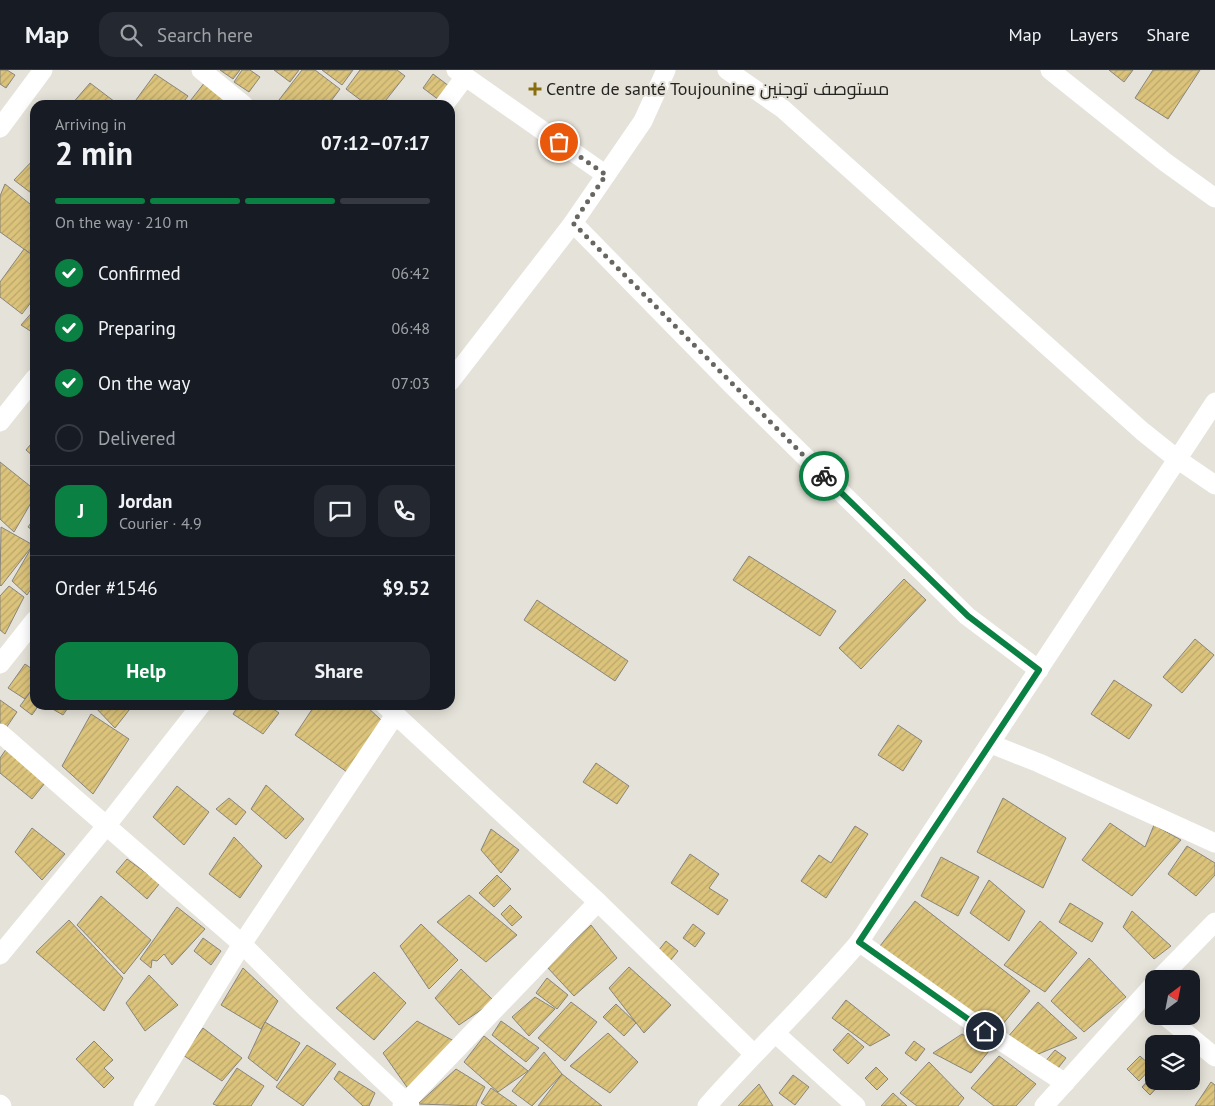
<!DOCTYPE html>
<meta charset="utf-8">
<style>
body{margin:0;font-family:"PT Sans",Cairo,sans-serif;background:#242831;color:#f1f3f6;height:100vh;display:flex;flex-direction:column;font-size:19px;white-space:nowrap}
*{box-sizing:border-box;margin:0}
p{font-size:16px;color:#9ea1a6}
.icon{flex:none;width:28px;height:28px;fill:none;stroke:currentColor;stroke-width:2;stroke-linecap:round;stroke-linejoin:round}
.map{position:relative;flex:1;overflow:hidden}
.sheet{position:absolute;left:30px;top:30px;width:425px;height:610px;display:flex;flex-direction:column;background:#171b24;border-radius:15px;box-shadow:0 2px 12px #0003}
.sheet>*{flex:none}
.needle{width:32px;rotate:32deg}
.fabs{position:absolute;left:1145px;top:900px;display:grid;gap:10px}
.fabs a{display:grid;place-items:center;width:55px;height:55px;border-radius:10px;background:#171b24;box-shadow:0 2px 12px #0003;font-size:25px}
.pin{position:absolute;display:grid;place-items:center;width:42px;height:42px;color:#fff;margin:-21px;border:2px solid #fff;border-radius:50%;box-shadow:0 1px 5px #0007}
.courier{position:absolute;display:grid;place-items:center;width:50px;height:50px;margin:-25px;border:4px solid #0b8043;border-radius:50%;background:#fff;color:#222;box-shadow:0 1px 6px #0007}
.headline em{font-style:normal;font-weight:600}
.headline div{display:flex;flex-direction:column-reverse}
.headline{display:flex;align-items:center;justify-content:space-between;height:85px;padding:0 25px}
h1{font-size:32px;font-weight:600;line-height:38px}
.bar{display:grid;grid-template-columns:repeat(4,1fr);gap:8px 5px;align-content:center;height:60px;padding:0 25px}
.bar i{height:6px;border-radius:4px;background:#363941}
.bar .active{background:#0b8043}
.bar p{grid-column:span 4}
.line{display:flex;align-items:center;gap:12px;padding:0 25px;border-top:1px solid #363941}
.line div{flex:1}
.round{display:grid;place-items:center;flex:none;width:52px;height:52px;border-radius:15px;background:#242831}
ol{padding:0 25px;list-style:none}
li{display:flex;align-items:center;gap:15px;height:55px}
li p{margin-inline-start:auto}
li .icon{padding:5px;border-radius:50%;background:#0b8043;color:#fff;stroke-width:4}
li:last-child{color:#9ea1a6}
li i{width:28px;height:28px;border:2px solid #363941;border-radius:50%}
.button{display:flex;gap:10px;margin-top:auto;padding:10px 25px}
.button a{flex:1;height:58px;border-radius:15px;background:#0b8043;color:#fff;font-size:20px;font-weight:600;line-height:58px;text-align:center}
.button a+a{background:#242831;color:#f1f3f6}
header{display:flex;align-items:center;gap:30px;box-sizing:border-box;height:70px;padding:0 25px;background:#171b24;border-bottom:1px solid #363941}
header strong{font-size:24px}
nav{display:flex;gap:28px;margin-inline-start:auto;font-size:18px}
.search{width:350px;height:45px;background:#242831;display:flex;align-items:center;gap:12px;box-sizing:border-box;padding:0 18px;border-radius:15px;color:#9ea1a6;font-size:19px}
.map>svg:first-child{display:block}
.building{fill:url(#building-hatch);stroke:#88857d}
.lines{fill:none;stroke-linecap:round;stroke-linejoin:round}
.minor{stroke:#fff;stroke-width:19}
.done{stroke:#686661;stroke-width:5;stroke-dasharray:0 9}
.route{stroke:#0b8043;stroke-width:6}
.poi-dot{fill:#886e0e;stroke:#e5e2d9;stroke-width:2}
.labels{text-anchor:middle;stroke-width:4;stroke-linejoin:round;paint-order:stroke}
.poi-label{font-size:18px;fill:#252421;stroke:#e5e2d9;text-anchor:start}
</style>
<header>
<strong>Map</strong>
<div class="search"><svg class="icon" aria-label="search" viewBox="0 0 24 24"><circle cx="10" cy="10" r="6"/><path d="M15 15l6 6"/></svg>Search here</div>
<nav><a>Map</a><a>Layers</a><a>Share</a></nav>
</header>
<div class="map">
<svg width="1215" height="1036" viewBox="0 0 1215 1036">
<defs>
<pattern id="building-hatch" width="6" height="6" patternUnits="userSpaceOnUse" patternTransform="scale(1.25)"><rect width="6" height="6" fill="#dbc37b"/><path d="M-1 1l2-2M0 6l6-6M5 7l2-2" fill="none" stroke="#bca76a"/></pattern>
</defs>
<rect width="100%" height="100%" fill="#e5e2d9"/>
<g class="building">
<path d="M 0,0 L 7,0 L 15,5 L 6,18 L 0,14 Z"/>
<path d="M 220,0 L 240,0 L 233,9 Z"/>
<path d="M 242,0 L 250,0 L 260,7 L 249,22 L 234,12 Z"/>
<path d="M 274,0 L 299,0 L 290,12 Z"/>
<path d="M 302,0 L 315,0 L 340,19 L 328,35 L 285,35 L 279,30 Z"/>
<path d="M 322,0 L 353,0 L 342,15 Z"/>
<path d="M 360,0 L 397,0 L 405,6 L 382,35 L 367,35 L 346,19 Z"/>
<path d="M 1109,0 L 1133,0 L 1124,12 Z"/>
<path d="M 1153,0 L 1200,0 L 1168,49 L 1135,28 Z"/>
<path d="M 155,4 L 188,26 L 181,35 L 133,34 Z"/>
<path d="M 433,4 L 449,16 L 439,30 L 423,18 Z"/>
<path d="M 205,12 L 234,35 L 187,35 Z"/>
<path d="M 90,13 L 119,35 L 71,35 Z"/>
<path d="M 35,88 L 35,126 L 14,110 Z"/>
<path d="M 5,114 L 35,138 L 35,187 L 0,162 L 0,126 Z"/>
<path d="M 24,179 L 35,187 L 35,227 L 22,244 L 0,227 L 0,212 Z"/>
<path d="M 35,239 L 35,264 L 21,255 Z"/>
<path d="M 35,369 L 35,388 L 26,380 Z"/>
<path d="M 0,392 L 35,420 L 35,426 L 14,462 L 0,449 Z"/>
<path d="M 35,447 L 35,462 L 28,457 Z"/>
<path d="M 1,457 L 33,475 L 1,516 L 0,515 Z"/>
<path d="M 33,475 L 35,477 L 35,513 L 27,525 L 12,511 Z"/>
<path d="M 749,486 L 836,541 L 820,566 L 733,510 Z"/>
<path d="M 904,509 L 926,530 L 861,599 L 839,578 Z"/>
<path d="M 9,516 L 24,527 L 5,564 L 0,560 L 0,526 Z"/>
<path d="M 537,530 L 628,591 L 615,611 L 524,550 Z"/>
<path d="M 1195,569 L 1214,585 L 1182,623 L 1163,607 Z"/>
<path d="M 25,594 L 35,601 L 35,615 L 25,629 L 8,618 Z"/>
<path d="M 1114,610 L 1152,635 L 1129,669 L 1091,644 Z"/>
<path d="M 31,621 L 35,624 L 35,635 L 39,635 L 32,645 L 20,636 Z"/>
<path d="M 0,630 L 17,642 L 6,658 L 0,653 Z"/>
<path d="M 50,635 L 70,635 L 63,645 L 49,637 Z"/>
<path d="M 93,635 L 133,635 L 115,658 Z"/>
<path d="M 239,635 L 268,635 L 279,643 L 263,664 L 233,644 Z"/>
<path d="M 315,635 L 365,635 L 381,650 L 347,702 L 295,665 Z"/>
<path d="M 91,644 L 129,669 L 93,724 L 62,696 Z"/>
<path d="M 898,655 L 922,671 L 903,701 L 878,685 Z"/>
<path d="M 7,678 L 45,713 L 32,729 L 0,703 L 0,688 Z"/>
<path d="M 596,693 L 629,716 L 617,734 L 583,712 Z"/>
<path d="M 266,715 L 304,749 L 286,769 L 251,739 Z"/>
<path d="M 177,716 L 209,742 L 184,775 L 153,747 Z"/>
<path d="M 229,728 L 246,742 L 236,755 L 216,739 Z"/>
<path d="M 1003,728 L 1066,768 L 1043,818 L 977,782 Z"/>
<path d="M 1110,753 L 1145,777 L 1154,755 L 1181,770 L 1132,826 L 1082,790 Z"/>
<path d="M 855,756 L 868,764 L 826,828 L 801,811 L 819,785 L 831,793 Z"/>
<path d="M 32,758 L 65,784 L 42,810 L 15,782 Z"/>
<path d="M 491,759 L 519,780 L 501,803 L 481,780 Z"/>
<path d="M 234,767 L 262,796 L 240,828 L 209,804 Z"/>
<path d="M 1187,776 L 1215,793 L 1215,805 L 1196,826 L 1168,804 Z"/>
<path d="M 690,784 L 719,804 L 709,818 L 728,830 L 718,845 L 671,813 Z"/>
<path d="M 941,787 L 979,807 L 958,846 L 921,826 Z"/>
<path d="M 127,789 L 160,813 L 147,829 L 116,802 Z"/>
<path d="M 497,805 L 511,819 L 494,837 L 479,823 Z"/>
<path d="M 989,810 L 1025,841 L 1009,871 L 970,843 Z"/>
<path d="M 469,825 L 517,865 L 486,892 L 437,852 Z"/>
<path d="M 101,826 L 151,870 L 124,904 L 77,855 Z"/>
<path d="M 915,831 L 1030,921 L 998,960 L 880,876 Z"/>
<path d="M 1070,833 L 1103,853 L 1092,872 L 1059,852 Z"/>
<path d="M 510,835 L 522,847 L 512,856 L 501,844 Z"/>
<path d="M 177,837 L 205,859 L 172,895 L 164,884 L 157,891 L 152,890 L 151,898 L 140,889 Z"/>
<path d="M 1132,841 L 1171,876 L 1154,889 L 1123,857 Z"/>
<path d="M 69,850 L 123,908 L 104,941 L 36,882 Z"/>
<path d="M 1040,851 L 1077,883 L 1045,922 L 1004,895 Z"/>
<path d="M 421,854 L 458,890 L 429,919 L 400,876 Z"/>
<path d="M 693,854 L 705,863 L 695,877 L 683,868 Z"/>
<path d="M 591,855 L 617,888 L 574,926 L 547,897 Z"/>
<path d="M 203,868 L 221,881 L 211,895 L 194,881 Z"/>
<path d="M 666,871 L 678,881 L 670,891 L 658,881 Z"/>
<path d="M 1089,888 L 1126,927 L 1084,962 L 1051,931 Z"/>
<path d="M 629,897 L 671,935 L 644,963 L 609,918 Z"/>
<path d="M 243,898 L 278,931 L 261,959 L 221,935 Z"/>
<path d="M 461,899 L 494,931 L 459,955 L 435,928 Z"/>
<path d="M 374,902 L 406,933 L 374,970 L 336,938 Z"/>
<path d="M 149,905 L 178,935 L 145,961 L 126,933 Z"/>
<path d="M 547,908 L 568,925 L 557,939 L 536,923 Z"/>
<path d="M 535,927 L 555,939 L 529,966 L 512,947 Z"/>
<path d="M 846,930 L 890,965 L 870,976 L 832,948 Z"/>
<path d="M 571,932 L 597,952 L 565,991 L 538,968 Z"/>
<path d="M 1038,932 L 1077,968 L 1036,985 L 1007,968 Z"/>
<path d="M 616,934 L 636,953 L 624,966 L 603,947 Z"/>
<path d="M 417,951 L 454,971 L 409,1020 L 383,983 Z"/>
<path d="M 501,951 L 539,978 L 526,992 L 492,965 Z"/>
<path d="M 265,952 L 300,973 L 277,1011 L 248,988 Z"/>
<path d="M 203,958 L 242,988 L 222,1011 L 183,985 Z"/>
<path d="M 608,963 L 638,992 L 610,1023 L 570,996 Z"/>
<path d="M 848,963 L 864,977 L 848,994 L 833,980 Z"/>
<path d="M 962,964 L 989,981 L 971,1003 L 933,983 Z"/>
<path d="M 484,966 L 528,1001 L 498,1022 L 464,992 Z"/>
<path d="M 94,971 L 113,990 L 104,998 L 114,1008 L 104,1018 L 76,989 Z"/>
<path d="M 914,971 L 925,979 L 916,991 L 905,983 Z"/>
<path d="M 307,975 L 336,994 L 303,1036 L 276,1017 Z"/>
<path d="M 1055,980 L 1066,988 L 1055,1002 L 1044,993 Z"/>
<path d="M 544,982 L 562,1004 L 532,1036 L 512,1021 Z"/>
<path d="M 999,986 L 1036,1014 L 1016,1036 L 994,1036 L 971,1018 Z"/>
<path d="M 1140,986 L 1152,997 L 1139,1011 L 1127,999 Z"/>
<path d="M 929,992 L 964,1028 L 958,1036 L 917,1036 L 900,1023 Z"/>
<path d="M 876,997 L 888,1009 L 877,1020 L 865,1008 Z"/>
<path d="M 237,998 L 264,1016 L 251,1036 L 218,1036 L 213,1034 Z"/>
<path d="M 456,999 L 485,1017 L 476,1035 L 477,1036 L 418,1034 Z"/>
<path d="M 339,1001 L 375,1023 L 369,1036 L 363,1036 L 334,1009 Z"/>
<path d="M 562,1004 L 602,1036 L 538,1036 Z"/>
<path d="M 1154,1004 L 1154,1011 L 1163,1011 L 1150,1025 L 1142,1017 Z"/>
<path d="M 793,1005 L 809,1017 L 795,1035 L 779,1023 Z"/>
<path d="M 1211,1012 L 1215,1015 L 1215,1036 L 1195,1036 Z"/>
<path d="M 759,1014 L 773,1036 L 738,1036 Z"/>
<path d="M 491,1018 L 517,1036 L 486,1036 L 481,1033 Z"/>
<path d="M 893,1023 L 907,1036 L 881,1036 Z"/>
</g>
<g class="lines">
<g class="minor">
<path d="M 201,0 L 244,35"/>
<path d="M 456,0 L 606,105"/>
<path d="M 727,0 L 783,39 L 1142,361 L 1177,389 L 1215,415"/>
<path d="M 1050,0 L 1165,92 L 1215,128"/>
<path d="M 444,35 L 465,7"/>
<path d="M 0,58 L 43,0"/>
<path d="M 573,153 L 733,316 L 967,546 L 1039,600"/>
<path d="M 450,312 L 573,153 L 643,51 L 666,0"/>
<path d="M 0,352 L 35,308"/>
<path d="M 0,594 L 35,550"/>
<path d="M 385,635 L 598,832 L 753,983"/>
<path d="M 0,663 L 242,874 L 304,936 L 410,1036"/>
<path d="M 991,674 L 1039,693 L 1215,773"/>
<path d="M 859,872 L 969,950 L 1065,1013"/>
<path d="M 0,885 L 107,755 L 201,635"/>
<path d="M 1159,909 L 1215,852"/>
<path d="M 1165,946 L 1215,987"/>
<path d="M 775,963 L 856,1036"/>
<path d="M 0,1034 L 2,1036"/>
<path d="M 143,1036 L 242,874 L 395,645"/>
<path d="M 402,1036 L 598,832"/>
<path d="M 707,1036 C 756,980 811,929 859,872 L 1215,332"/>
<path d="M 1044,1036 L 1154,914"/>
</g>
</g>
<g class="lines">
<path class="done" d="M 559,72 L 606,105 L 573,153 L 824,406"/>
<path class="route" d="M 824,406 L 968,546 L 1039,600 L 859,872 L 985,961"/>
</g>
<path class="poi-dot" d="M532.5 11.5h5v5h5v5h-5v5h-5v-5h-5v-5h5z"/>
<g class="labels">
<g class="poi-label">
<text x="546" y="25">Centre de santé Toujounine مستوصف توجنين</text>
</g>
</g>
</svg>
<div class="fabs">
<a><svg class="needle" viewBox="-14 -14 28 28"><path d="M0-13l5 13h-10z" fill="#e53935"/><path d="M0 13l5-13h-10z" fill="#9ea1a6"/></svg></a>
<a><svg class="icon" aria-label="layers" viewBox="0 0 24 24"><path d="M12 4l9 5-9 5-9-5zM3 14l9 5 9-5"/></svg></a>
</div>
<div class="pin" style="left:559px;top:72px;background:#ea580c"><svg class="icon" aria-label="bag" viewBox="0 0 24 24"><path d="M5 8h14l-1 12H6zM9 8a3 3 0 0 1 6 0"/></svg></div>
<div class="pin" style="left:985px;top:961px;background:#1f2937"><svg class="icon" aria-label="home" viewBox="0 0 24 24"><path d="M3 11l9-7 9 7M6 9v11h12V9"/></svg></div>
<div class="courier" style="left:824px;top:406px"><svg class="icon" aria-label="bike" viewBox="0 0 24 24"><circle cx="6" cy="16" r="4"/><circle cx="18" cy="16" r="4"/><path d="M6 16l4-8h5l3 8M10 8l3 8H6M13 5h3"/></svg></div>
<section class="sheet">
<div class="headline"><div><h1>2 min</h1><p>Arriving in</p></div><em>07:12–07:17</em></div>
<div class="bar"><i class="active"></i><i class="active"></i><i class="active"></i><i></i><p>On the way · 210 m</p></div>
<ol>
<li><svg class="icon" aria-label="check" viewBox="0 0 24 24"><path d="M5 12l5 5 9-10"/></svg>Confirmed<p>06:42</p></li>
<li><svg class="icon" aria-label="check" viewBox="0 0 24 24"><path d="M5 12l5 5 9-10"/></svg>Preparing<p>06:48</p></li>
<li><svg class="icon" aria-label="check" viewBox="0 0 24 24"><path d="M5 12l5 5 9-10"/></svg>On the way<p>07:03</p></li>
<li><i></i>Delivered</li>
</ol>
<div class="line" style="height:90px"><b class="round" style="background:#0b8043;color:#fff">J</b><div><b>Jordan</b><p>Courier · 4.9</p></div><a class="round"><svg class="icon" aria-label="chat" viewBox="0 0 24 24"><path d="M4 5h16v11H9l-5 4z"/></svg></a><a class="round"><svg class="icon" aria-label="phone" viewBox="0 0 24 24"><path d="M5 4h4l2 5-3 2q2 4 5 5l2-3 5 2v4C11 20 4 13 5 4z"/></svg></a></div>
<div class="line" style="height:65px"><div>Order #1546</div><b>$9.52</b></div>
<div class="button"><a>Help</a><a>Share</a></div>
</section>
</div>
